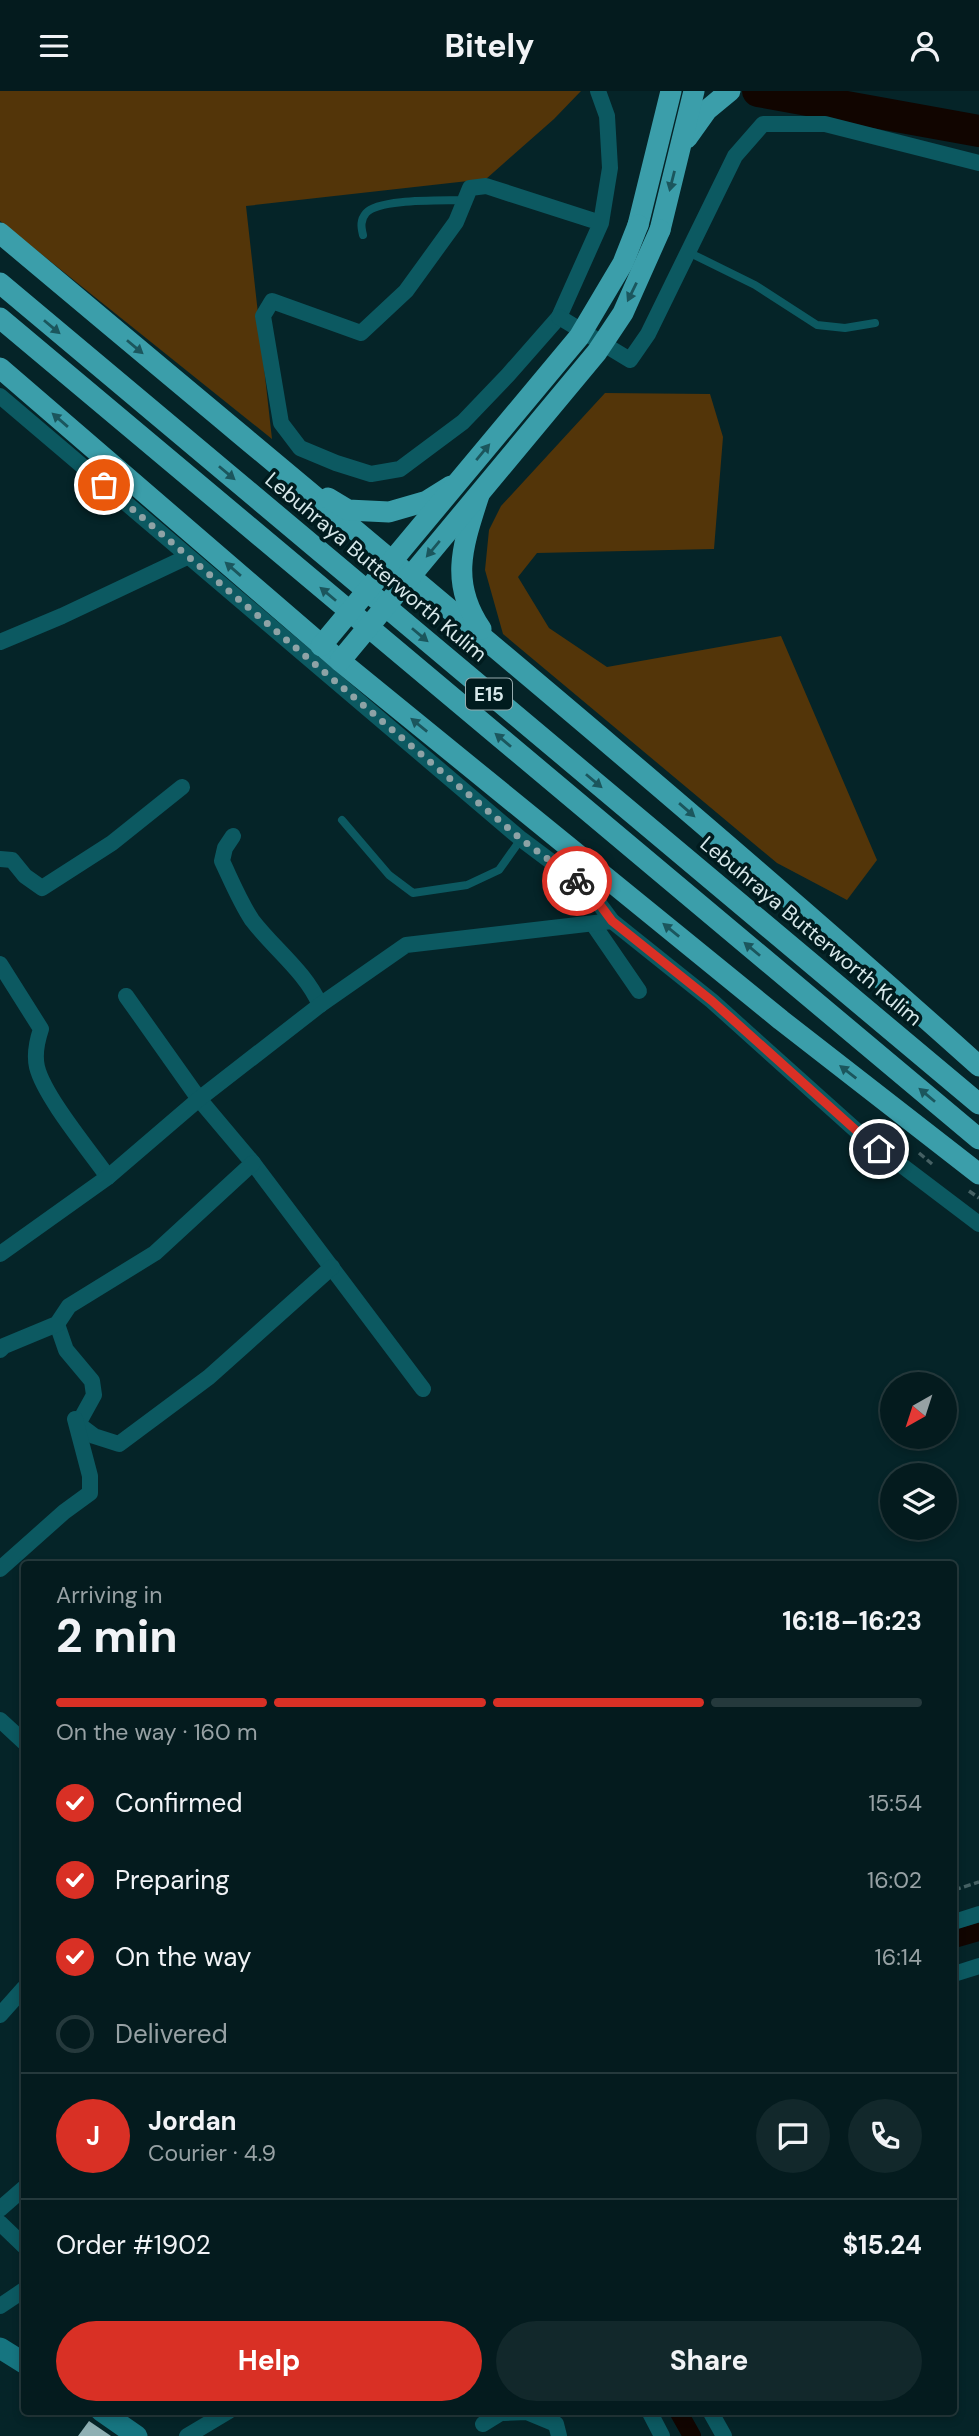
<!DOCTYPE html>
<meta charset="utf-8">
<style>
body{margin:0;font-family:"DM Sans",sans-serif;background:#12282b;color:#f1f3f6;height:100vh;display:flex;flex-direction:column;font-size:26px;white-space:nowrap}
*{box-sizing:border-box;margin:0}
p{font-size:23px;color:#97a1a4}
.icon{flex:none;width:38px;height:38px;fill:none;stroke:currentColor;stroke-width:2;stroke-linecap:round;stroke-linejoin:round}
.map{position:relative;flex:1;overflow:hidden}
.side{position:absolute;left:21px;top:1470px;width:936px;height:854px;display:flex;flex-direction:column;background:#041b1e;border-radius:7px;box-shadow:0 4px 10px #0003,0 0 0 2px #25393c}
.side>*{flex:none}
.needle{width:46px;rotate:219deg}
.tools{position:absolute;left:880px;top:1281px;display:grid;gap:14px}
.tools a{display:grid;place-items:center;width:77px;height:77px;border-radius:50%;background:#041b1e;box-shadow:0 4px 10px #0003,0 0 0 2px #25393c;font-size:35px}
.pin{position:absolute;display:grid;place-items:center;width:60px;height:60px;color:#fff;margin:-30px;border:4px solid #fff;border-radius:50%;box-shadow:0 2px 7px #0007}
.courier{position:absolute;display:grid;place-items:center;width:70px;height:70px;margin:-35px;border:5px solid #d93025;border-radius:50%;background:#fff;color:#222;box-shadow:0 2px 9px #0007}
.summary em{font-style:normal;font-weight:700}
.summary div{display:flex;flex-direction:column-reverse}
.summary{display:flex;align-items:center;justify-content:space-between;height:119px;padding:0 35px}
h1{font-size:46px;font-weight:700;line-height:52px}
.bar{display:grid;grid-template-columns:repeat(4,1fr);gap:10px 7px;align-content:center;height:84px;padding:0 35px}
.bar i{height:9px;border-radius:5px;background:#25393c}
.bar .on{background:#d93025}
.bar p{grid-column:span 4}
.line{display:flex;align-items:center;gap:18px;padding:0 35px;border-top:2px solid #25393c}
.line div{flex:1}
.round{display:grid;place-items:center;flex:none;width:74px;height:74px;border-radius:37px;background:#12282b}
ol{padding:0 35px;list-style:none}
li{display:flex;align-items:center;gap:21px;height:77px}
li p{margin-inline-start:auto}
li .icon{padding:7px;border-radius:50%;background:#d93025;color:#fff;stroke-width:4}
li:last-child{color:#97a1a4}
li i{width:38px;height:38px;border:4px solid #25393c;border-radius:50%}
.action{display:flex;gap:14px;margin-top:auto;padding:14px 35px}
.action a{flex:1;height:80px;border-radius:42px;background:#d93025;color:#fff;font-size:28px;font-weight:700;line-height:80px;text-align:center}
.action a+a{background:#12282b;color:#f1f3f6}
header{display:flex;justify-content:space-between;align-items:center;height:91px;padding:0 35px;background:#041b1e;font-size:32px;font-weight:700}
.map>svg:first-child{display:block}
.green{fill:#533509}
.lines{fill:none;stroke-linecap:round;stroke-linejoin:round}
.canal{stroke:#110500;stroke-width:18}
.river{stroke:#110500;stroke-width:32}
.building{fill:#8fb0b4}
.path{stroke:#456063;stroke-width:3.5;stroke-dasharray:7 3.5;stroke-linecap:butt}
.lane{stroke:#0c5961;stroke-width:8}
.street{stroke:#0c5961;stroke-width:16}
.secondary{stroke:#167580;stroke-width:21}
.highway{stroke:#3b9eaa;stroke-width:21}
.highway-bridge{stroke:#3b9eaa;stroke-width:21}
.oneway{fill:#1b565d}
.done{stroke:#8ea3a6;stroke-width:7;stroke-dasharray:0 12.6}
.route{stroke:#d93025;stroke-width:9}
.labels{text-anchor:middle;stroke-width:7;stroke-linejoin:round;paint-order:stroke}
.shield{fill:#001b1e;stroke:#96aaad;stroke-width:2}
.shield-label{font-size:19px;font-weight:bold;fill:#d7e8ea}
.street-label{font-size:21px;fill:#d7e8ea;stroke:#001b1e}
</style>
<header><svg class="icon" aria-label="menu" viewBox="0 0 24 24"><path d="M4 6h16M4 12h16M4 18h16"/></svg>Bitely<svg class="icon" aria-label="person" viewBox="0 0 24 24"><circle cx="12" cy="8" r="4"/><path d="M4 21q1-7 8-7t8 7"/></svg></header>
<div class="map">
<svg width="979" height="2345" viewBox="0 0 979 2345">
<rect width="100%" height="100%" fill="#052428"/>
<g class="green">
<path d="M 0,0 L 581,0 L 554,28 L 486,88 L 246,115 L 272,348 L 0,130 Z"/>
<path d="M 605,302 L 710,303 L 723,346 L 714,458 L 537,462 L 518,486 L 549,537 L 607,576 L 781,545 L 877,769 L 847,809 L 777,772 L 503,543 L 485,479 L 489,439 L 501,415 Z"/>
</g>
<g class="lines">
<g class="canal">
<path d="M 954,1848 L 979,1841"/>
<path d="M 678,2320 L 692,2345"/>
</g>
<path class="river" d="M 758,0 L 979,40"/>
</g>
<path class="building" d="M 89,2330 L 111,2345 L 78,2345 Z"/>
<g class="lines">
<g class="path">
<path d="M 919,1062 L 932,1073"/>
<path d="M 969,1100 L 979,1107"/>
<path d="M 954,1799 L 979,1791"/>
</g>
<g class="lane">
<path d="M 363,144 C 361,136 360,129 366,122 C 379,107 444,110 465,109"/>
<path d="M 690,162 L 755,194 L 817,234 L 845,237 L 875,232"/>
<path d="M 342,729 L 389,784 L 413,802 L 467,794 L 499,779 L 521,748"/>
</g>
<g class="street">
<path d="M 598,0 L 607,25 L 610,77 L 601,132 L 559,226 L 508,284 L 463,331 L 400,378 L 371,383 L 336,372 L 300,357 L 281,332 L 263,225 L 272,210 L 361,242 L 406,200 L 456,131 L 470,97 L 486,95 L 601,132"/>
<path d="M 559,226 L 630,269 L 648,243 L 735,65 L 763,33 L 825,33 L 979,72"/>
<path d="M 0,305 L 521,748 L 589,799 L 612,830 L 712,910 L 859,1042 L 979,1133"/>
<path d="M 0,551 L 62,525 L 187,466"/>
<path d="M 233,745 L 225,757 L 222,770 C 231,789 240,811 252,829 C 274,858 305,880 320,914"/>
<path d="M 0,768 L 12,769 L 25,785 L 42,797 L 112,752 L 182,696"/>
<path d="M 593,833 L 639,900"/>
<path d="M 0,873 L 41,938 C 37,950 34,963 37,976 C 44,1005 89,1059 108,1086"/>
<path d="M 126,905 L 199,1008 L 253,1072 L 423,1298"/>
<path d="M 0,1163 L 108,1086 L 199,1008 L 320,914 L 406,854 L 612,830"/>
<path d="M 57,1233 L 66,1259 L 92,1290 L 94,1304 L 78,1333 L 94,1345 L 119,1353 L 209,1286 L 332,1176"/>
<path d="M 0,1259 L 4,1255 L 57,1233 L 69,1215 L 155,1162 L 253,1072"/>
<path d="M 0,1478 L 64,1421 L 90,1402 L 90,1385 L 75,1328"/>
<path d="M 0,1629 L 24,1651"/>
<path d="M 954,1831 L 979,1823"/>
<path d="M 954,1883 L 979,1875"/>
<path d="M 0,1924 L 24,1897"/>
<path d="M 0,2118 L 24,2097"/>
<path d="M 0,2132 L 24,2155"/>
<path d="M 0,2215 L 24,2199"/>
<path d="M 649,2320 L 662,2345"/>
<path d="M 710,2320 L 724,2345"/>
<path d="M 504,2322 L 527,2321 L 556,2333 L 559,2345"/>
<path d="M 483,2333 L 504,2320"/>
<path d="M 187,2345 L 229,2320"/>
</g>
<g class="secondary">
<path d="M 0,2257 L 24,2272"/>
<path d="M 101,2320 L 137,2345"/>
</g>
<g class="highway">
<path d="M 687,47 L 707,19 L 730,0"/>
<path d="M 638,134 L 671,0"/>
<path d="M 660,139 L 694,0"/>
<path d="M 0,142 C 328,418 660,689 979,975"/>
<path d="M 0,192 L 979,1013"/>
<path d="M 0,227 L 979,1048"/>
<path d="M 0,277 L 340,570 L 781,929 L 979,1083"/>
<path d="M 479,404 C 463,454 449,491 481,538"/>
<path d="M 328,407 L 348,419 L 389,421 L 427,410 L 451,395"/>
</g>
<g class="highway-bridge">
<path d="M 321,555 L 579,246 L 623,172 L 638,134"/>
<path d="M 340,570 L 597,261 L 623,222 L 660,139"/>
</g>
</g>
<defs><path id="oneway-solid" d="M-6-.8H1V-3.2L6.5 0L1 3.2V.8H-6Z" transform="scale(1.75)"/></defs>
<g class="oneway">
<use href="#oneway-solid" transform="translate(672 90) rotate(104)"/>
<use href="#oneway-solid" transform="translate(632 201) rotate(116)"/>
<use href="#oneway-solid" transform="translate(52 236) rotate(40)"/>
<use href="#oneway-solid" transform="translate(135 256) rotate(40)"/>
<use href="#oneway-solid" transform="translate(60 329) rotate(-139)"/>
<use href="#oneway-solid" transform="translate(483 361) rotate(-50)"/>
<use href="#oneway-solid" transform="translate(227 382) rotate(40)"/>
<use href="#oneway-solid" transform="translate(433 458) rotate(130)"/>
<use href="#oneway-solid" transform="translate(233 478) rotate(-139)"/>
<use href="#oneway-solid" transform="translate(328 503) rotate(-140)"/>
<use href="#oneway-solid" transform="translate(420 544) rotate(40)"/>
<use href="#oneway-solid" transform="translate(419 634) rotate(-141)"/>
<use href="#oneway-solid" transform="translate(503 649) rotate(-140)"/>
<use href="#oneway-solid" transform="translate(594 690) rotate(40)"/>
<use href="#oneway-solid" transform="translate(687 719) rotate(41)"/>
<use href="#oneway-solid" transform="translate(671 839) rotate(-141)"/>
<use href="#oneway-solid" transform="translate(752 858) rotate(-140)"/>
<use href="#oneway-solid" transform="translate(848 981) rotate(-142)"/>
<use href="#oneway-solid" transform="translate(927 1004) rotate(-140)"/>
</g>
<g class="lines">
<path class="done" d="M 104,394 L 521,748 L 577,790"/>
<path class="route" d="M 577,790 L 589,799 L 612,830 L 712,910 L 859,1042 L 879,1058"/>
</g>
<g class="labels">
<rect class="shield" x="466" y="587.5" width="46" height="31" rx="5"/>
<g class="shield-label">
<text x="489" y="610">E15</text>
</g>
<g class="street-label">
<text transform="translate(376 476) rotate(40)" y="7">Lebuhraya Butterworth Kulim</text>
<text transform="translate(811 840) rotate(40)" y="7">Lebuhraya Butterworth Kulim</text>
</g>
</g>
</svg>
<div class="tools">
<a><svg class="needle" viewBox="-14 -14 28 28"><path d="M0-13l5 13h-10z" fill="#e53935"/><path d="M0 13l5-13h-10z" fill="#97a1a4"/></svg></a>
<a><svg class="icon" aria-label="layers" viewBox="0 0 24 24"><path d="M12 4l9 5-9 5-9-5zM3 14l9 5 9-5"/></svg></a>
</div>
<div class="pin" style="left:104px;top:394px;background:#ea580c"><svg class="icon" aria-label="bag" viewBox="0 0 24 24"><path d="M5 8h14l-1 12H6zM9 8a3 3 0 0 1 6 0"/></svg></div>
<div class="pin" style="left:879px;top:1058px;background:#1f2937"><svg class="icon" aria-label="home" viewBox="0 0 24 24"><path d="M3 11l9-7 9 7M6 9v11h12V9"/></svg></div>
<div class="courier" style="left:577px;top:790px"><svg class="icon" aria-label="bike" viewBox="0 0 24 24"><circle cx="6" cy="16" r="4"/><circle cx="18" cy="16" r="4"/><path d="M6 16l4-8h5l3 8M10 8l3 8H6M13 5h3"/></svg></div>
<section class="side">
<div class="summary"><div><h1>2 min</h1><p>Arriving in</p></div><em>16:18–16:23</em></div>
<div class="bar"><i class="on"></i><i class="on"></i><i class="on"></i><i></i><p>On the way · 160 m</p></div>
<ol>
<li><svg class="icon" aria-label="check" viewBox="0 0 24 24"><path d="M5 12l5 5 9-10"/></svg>Confirmed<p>15:54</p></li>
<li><svg class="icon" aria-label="check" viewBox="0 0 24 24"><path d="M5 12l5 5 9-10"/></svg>Preparing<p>16:02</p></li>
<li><svg class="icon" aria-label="check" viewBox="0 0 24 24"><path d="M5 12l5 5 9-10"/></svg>On the way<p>16:14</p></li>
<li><i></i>Delivered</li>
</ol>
<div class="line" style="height:126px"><b class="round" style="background:#d93025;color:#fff">J</b><div><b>Jordan</b><p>Courier · 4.9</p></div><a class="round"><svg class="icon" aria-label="chat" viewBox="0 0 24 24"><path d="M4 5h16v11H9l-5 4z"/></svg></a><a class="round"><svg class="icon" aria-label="phone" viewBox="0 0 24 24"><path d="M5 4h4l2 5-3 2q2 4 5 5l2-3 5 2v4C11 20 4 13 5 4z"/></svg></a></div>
<div class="line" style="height:91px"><div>Order #1902</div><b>$15.24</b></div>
<div class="action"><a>Help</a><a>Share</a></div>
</section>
</div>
